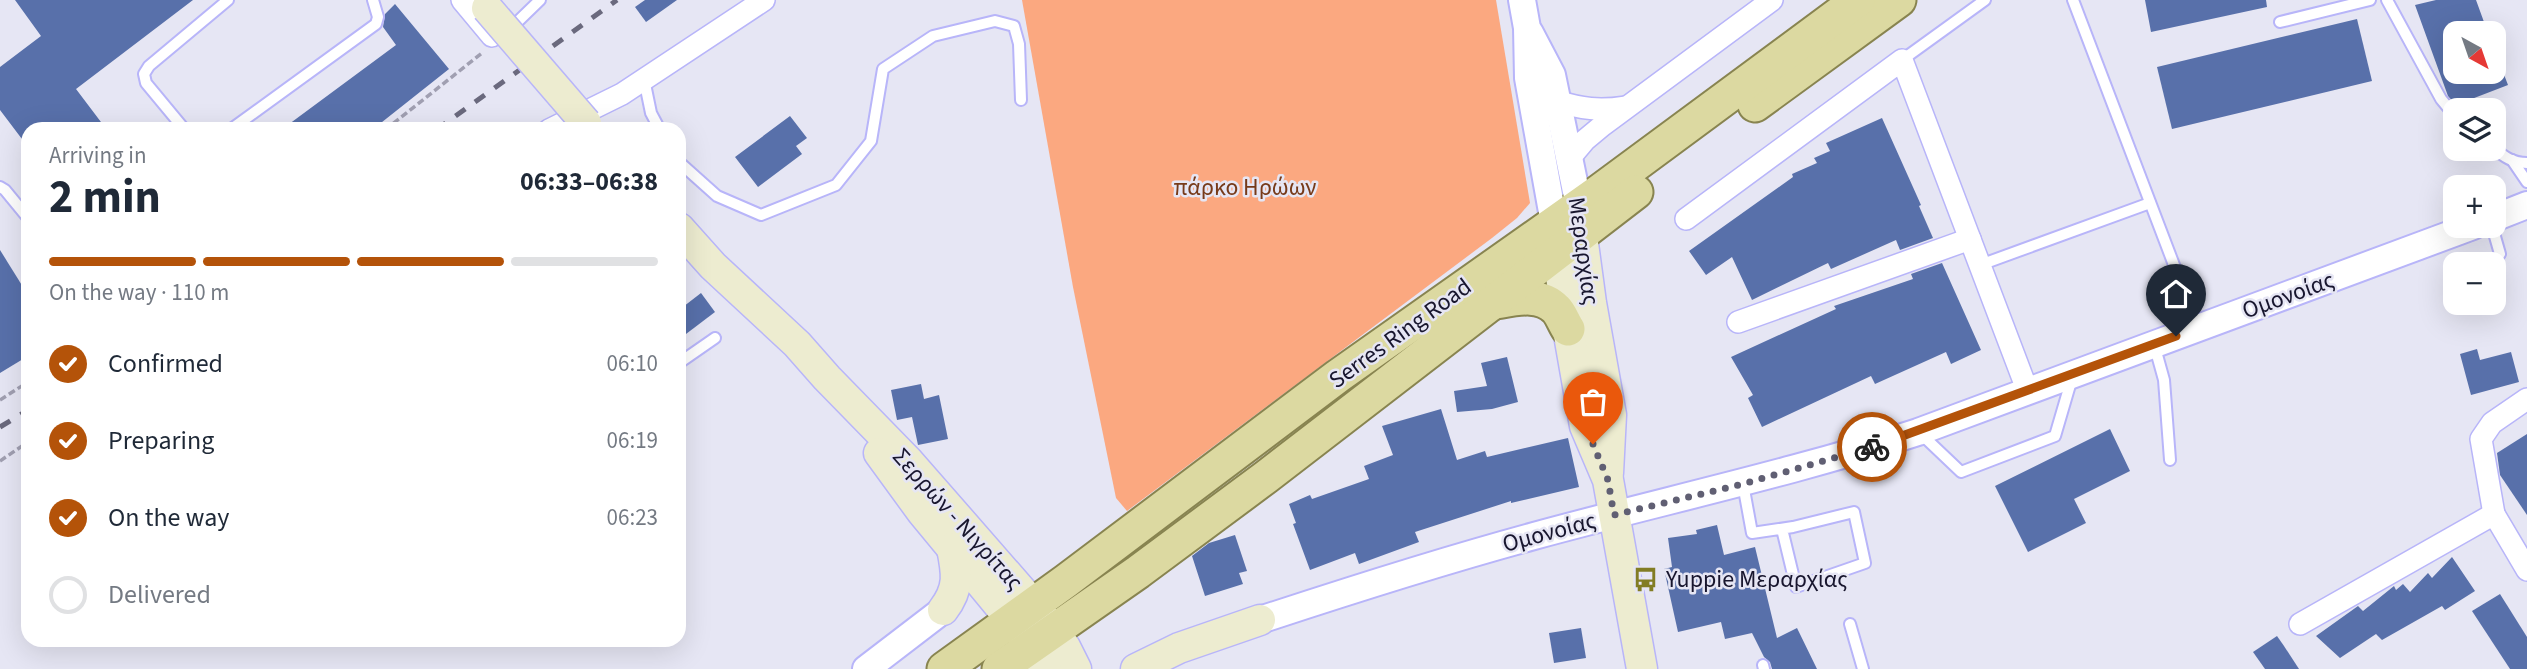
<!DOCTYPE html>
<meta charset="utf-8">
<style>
body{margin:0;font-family:"Source Sans 3",sans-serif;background:#f2f2f3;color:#1f2937;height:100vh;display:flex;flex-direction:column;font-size:26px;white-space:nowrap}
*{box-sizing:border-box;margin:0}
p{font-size:23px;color:#747a83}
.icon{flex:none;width:38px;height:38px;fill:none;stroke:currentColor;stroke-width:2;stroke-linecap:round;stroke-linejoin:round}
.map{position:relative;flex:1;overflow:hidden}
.details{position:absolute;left:21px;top:122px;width:665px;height:525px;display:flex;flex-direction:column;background:#fff;border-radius:21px;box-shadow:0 7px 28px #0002}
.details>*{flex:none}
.needle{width:46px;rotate:140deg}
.fabs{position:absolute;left:2443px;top:21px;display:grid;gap:14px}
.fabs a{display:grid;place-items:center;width:63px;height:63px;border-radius:14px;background:#fff;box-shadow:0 7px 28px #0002;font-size:35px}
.pin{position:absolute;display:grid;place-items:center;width:60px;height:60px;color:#fff;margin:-72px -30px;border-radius:50% 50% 50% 0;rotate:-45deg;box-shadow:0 0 7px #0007}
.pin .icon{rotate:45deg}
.courier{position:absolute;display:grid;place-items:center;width:70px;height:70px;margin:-35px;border:5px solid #b45309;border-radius:50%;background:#fff;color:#222;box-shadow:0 2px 9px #0007}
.overview em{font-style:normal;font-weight:700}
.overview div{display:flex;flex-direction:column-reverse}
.overview{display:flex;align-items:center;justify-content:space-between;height:119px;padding:0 28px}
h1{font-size:46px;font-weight:700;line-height:52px}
.bar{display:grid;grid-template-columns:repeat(4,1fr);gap:10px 7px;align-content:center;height:84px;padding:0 28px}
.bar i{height:9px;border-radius:5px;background:#e0e1e3}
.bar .active{background:#b45309}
.bar p{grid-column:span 4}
ol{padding:0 28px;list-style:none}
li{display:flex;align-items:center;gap:21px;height:77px}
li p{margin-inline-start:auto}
li .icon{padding:7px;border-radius:50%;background:#b45309;color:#fff;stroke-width:4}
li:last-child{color:#747a83}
li i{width:38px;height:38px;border:4px solid #e0e1e3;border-radius:50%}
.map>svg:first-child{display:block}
.green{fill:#fba880}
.building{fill:#5870aa}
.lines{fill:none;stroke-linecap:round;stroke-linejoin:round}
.service-casing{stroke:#b8b5f9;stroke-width:14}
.minor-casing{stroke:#b8b5f9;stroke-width:24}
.tertiary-casing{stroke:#b8b5f9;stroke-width:30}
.secondary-casing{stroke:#b8b5f9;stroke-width:33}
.primary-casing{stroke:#888450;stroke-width:37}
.path{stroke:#a09fb1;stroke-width:3.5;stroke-dasharray:7 3.5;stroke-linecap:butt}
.service{stroke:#fff;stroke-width:10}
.minor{stroke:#fff;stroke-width:21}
.tertiary{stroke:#fff;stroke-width:26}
.secondary{stroke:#edecd0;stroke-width:30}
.primary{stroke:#dcd9a1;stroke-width:33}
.rail{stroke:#6a697d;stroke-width:5;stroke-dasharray:12 12;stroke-linecap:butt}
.secondary-bridge-casing{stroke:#b8b5f9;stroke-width:33;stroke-linecap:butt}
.secondary-bridge{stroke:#edecd0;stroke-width:30}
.done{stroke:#605f73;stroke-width:7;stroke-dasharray:0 12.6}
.route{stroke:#b45309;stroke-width:9}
.labels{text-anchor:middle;stroke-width:5;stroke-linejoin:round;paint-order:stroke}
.park-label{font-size:24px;fill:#773a19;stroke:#e6e6f4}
.street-label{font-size:24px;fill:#18162e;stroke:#e6e6f4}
.poi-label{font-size:24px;fill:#18162e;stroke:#e6e6f4;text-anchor:start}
</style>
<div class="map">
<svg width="2527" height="669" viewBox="0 0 2527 669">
<rect width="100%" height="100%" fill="#e6e6f4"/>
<path class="green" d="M 1022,0 L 1496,0 L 1530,203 L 1517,218 L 1492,238 L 1127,511 L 1116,498 L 1073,287 Z"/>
<g class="building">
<path d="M 15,0 L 193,0 L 76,89 L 107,130 L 28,130 L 28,147 L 0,110 L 0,67 L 41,36 Z"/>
<path d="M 645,0 L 677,0 L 646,22 L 635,7 Z"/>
<path d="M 2145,0 L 2266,0 L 2267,7 L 2151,32 Z"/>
<path d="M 2436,0 L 2476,0 L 2488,33 L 2455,33 L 2455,72 L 2503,72 L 2508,85 L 2456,105 L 2448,96 L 2415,5 Z"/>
<path d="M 395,4 L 449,69 L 372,130 L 281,130 L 396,45 L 383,27 L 385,14 Z"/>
<path d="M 2357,19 L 2372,81 L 2172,129 L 2157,67 Z"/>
<path d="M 790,116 L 807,138 L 796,146 L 802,154 L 758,187 L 735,157 Z"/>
<path d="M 1882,118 L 1921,205 L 1919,206 L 1933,238 L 1900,250 L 1896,240 L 1831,269 L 1828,263 L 1752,300 L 1732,257 L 1706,275 L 1689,251 L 1793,177 L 1792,174 L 1817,163 L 1814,158 L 1830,151 L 1826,143 Z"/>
<path d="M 0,250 L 28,295 L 28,356 L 0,373 Z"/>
<path d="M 1942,263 L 1981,350 L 1951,364 L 1946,352 L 1875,384 L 1871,376 L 1762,427 L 1748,398 L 1753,395 L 1731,357 L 1836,309 L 1834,306 L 1913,279 L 1911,274 Z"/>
<path d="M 701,293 L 715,312 L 686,334 L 679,324 L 679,310 Z"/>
<path d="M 2477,349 L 2480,360 L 2511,352 L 2519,382 L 2471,395 L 2460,354 Z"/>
<path d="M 1507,357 L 1518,402 L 1492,409 L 1457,412 L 1454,391 L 1487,386 L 1481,363 Z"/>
<path d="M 921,384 L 924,399 L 939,395 L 948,439 L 918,445 L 912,417 L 897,420 L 891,390 Z"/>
<path d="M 1441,409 L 1457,460 L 1485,451 L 1487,457 L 1568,438 L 1579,487 L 1511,503 L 1511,501 L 1415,532 L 1419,542 L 1359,564 L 1355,553 L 1310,570 L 1293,524 L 1296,523 L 1289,504 L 1310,495 L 1312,499 L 1369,479 L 1364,466 L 1393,455 L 1382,426 Z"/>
<path d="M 2110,429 L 2130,471 L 2074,499 L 2086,523 L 2028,552 L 1995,486 Z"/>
<path d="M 2527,434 L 2527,515 L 2500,475 L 2497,453 Z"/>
<path d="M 1717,525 L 1724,555 L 1755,547 L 1777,638 L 1797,628 L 1817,669 L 1772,669 L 1770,662 L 1764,657 L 1752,633 L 1725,639 L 1721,622 L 1678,632 L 1664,569 L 1672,567 L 1668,538 L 1697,534 L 1696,530 Z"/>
<path d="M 1235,535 L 1247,571 L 1239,573 L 1243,584 L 1205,596 L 1192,556 L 1209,543 Z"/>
<path d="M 2452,557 L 2475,591 L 2445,610 L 2442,606 L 2382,640 L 2376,634 L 2340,658 L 2316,636 L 2358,606 L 2363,611 L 2394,586 L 2396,590 L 2403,584 L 2410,592 L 2428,573 L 2432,578 Z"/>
<path d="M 2500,594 L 2527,637 L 2527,669 L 2510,669 L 2472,611 Z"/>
<path d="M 1581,628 L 1586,658 L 1554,663 L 1549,633 Z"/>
<path d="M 2277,636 L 2284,646 L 2299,669 L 2265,669 L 2253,652 Z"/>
</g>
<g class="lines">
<defs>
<g id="service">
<path d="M 2073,0 L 2198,328"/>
<path d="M 2387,0 L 2441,99 L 2455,116"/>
<path d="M 2280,22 L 2370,0"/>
<path d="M 509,30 L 540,0"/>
<path d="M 1902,60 L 1985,0"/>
<path d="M 644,79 L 651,113 L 660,130"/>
<path d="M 185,130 L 146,83 L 144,74 L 149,66 L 228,0"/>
<path d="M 230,130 L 376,24 L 378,17 L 373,0"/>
<path d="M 2494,148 C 2504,157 2513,163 2527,163"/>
<path d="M 2512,160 L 2527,182"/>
<path d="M 679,162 L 717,196 L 761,215 L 836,185 L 871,141 L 883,69 L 933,36 L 995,21 L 1014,26 L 1019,44 L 1021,100"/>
<path d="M 0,187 L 5,190 L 28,218"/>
<path d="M 2492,226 L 2500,254 L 2492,264"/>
<path d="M 1980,265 L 2150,203"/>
<path d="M 2154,344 L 2164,380 L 2170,460"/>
<path d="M 679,363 L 715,338"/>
<path d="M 1920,433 L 1961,472 L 2055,436 L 2072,378"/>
<path d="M 1743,484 L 1752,533 L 1793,527 L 1854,512 L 1865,563 L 1796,587 L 1782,529"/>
<path d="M 1850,624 L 1863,669"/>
<path d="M 1763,665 L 1764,669"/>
</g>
<g id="minor">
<path d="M 462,0 L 492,36"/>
<path d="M 1557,101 C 1581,109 1600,111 1625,107"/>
<path d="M 549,130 L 622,94 L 764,0"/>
<path d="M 1569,159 L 1585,140 L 1603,125 L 1772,0"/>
<path d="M 1686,219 L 1902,60 L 2028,392"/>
<path d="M 1738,322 L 1970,239"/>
<path d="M 2494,514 L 2481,439 L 2492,423 L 2527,399"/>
<path d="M 2300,624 L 2494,514 L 2527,570"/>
</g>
<g id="tertiary">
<path d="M 1522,0 L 1527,28 L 1528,78 L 1554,223"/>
<path d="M 1530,33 L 1552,75 L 1579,206"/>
<path d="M 2494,218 L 2527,205"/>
<path d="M 1260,620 C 1351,590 1442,561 1534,536 C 1662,501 1792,473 1918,432 L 2473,226"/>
<path d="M 866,669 L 943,610"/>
</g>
<g id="secondary">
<path d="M 1579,214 L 1591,303 L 1611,415 L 1608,473"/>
<path d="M 679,228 L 713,266 L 797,344 L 827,378 L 909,462 L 1034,605 L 1065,647 L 1076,669"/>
<path d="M 1555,230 L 1568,329 L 1585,426 L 1608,480 L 1642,669"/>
<path d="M 879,453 L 922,512 L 1012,621 L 1046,669"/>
<path d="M 943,610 C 960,588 957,573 952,548"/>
<path d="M 1136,669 L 1179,648 L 1260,620"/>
</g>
<g id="primary">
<path d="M 1755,105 L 1899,0"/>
<path d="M 1490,303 C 1511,300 1539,291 1556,309 C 1561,314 1564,323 1568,329"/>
<path d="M 944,669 L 1066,581 L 1338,376 L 1597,193 L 1858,0"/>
<path d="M 999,669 L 1138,572 L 1266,477 L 1636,192"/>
</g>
</defs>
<use href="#service" class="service-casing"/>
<use href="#minor" class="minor-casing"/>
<use href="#tertiary" class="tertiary-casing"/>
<use href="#secondary" class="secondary-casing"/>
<use href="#primary" class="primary-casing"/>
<g class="path">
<path d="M 385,130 L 482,53"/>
<path d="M 0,400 L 28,382"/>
<path d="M 0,461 L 28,442"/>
</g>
<use href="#service" class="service"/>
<use href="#minor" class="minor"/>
<use href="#tertiary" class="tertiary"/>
<use href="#secondary" class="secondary"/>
<use href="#primary" class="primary"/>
<g class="rail">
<path d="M 436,130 L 617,0"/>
<path d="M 0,427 L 28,410"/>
</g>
<defs>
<path id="secondary-bridge" d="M 487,8 L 586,123"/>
</defs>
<use href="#secondary-bridge" class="secondary-bridge-casing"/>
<use href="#secondary-bridge" class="secondary-bridge"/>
</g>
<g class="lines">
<path class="done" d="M 1593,444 L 1608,480 L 1614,515 L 1743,484 L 1872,447"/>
<path class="route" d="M 1872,447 L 2176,336"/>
</g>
<defs>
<symbol id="bus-bare" viewBox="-9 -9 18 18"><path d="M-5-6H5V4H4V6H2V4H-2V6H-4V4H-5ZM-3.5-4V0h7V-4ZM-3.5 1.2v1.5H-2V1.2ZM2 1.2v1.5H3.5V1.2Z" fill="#827d24" stroke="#e6e6f4" stroke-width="2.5" paint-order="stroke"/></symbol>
</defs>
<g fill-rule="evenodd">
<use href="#bus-bare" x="1628" y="562" width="35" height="35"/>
</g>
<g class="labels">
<g class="park-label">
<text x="1245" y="195">πάρκο Ηρώων</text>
</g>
<g class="street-label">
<text transform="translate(1584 251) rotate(82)" y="8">Μεραρχίας</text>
<text transform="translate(2288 295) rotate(-20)" y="8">Ομονοίας</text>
<text transform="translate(1400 333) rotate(-36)" y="8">Serres Ring Road</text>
<text transform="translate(958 519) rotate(48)" y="8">Σερρών - Νιγρίτας</text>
<text transform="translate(1549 532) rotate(-15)" y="8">Ομονοίας</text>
</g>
<g class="poi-label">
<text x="1666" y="587">Yuppie Μεραρχίας</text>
</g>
</g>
</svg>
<div class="fabs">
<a><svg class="needle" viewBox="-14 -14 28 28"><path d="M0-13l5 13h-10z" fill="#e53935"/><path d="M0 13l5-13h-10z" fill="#747a83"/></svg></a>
<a><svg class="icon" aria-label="layers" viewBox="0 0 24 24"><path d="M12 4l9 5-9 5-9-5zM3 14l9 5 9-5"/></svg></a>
<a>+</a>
<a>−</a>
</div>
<div class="pin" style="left:1593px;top:444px;background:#ea580c"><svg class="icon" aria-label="bag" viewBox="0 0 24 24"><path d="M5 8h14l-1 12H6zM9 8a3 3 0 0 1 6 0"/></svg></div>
<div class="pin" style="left:2176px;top:336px;background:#1f2937"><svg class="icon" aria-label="home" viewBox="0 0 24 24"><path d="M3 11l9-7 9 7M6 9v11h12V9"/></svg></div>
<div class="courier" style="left:1872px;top:447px"><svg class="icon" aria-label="bike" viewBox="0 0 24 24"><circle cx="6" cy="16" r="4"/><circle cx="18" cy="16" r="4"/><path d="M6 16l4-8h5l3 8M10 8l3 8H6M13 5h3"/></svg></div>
<section class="details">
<div class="overview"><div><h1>2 min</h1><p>Arriving in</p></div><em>06:33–06:38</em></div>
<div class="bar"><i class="active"></i><i class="active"></i><i class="active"></i><i></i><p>On the way · 110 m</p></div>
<ol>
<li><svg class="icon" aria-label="check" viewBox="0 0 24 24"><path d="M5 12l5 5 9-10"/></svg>Confirmed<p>06:10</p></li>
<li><svg class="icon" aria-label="check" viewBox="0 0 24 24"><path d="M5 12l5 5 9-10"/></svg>Preparing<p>06:19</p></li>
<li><svg class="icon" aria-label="check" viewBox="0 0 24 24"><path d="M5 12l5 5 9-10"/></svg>On the way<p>06:23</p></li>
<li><i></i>Delivered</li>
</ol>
</section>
</div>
